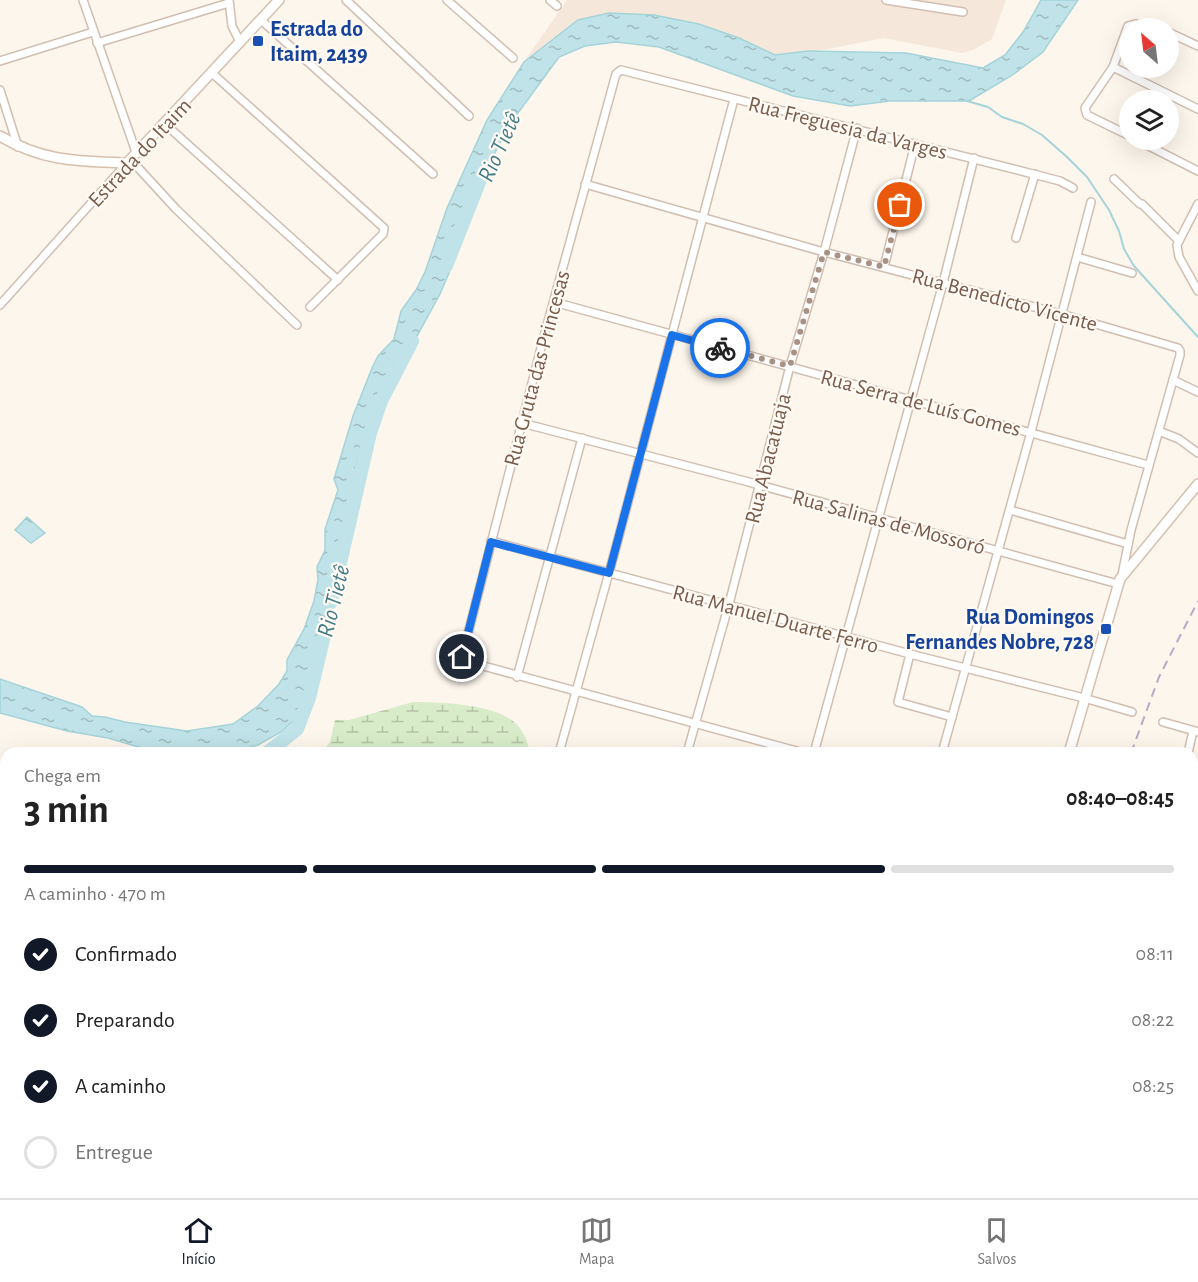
<!DOCTYPE html>
<html lang="pt">
<meta charset="utf-8">
<style>
body{margin:0;font-family:"Alegreya Sans",sans-serif;background:#f2f2f2;color:#222;height:100vh;display:flex;flex-direction:column;font-size:22px;white-space:nowrap}
*{box-sizing:border-box;margin:0}
p{font-size:20px;color:#767676}
.icon{flex:none;width:33px;height:33px;fill:none;stroke:currentColor;stroke-width:2;stroke-linecap:round;stroke-linejoin:round}
.map{position:relative;flex:1;overflow:hidden}
.drawer{position:absolute;left:0px;top:747px;width:1198px;height:452px;display:flex;flex-direction:column;background:#fff;border-radius:18px 18px 0 0;box-shadow:0 6px 24px #0002}
.drawer>*{flex:none}
.needle{width:39px;rotate:332deg}
.buttons{position:absolute;left:1119px;top:18px;display:grid;gap:12px}
.buttons a{display:grid;place-items:center;width:60px;height:60px;border-radius:50%;background:#fff;box-shadow:0 6px 24px #0002;font-size:30px}
.pin{position:absolute;display:grid;place-items:center;width:51px;height:51px;color:#fff;margin:-26px;border:3px solid #fff;border-radius:50%;box-shadow:0 2px 6px #0007}
.courier{position:absolute;display:grid;place-items:center;width:60px;height:60px;margin:-30px;border:4px solid #1a73e8;border-radius:50%;background:#fff;color:#222;box-shadow:0 2px 8px #0007}
.overview em{font-style:normal;font-weight:600}
.overview div{display:flex;flex-direction:column-reverse}
.overview{display:flex;align-items:center;justify-content:space-between;height:102px;padding:0 24px}
h1{font-size:39px;font-weight:600;line-height:45px}
.bar{display:grid;grid-template-columns:repeat(4,1fr);gap:9px 6px;align-content:center;height:72px;padding:0 24px}
.bar i{height:8px;border-radius:4px;background:#e0e0e0}
.bar .active{background:#111827}
.bar p{grid-column:span 4}
ol{padding:0 24px;list-style:none}
li{display:flex;align-items:center;gap:18px;height:66px}
li p{margin-inline-start:auto}
li .icon{padding:6px;border-radius:50%;background:#111827;color:#fff;stroke-width:4}
li:last-child{color:#767676}
li i{width:33px;height:33px;border:3px solid #e0e0e0;border-radius:50%}
.menu{display:flex;justify-content:space-around;align-items:center;height:84px;border-top:2px solid #e0e0e0;background:#fff;font-size:16px;color:#767676}
.menu a{display:grid;justify-items:center;gap:3px}
.menu .active{color:#111827}
.map>svg:first-child{display:block}
.residential{fill:#f5e8da}
.wetland{fill:url(#wetland-marsh)}
.water{fill:url(#water-ripples);stroke:#a5d3da;stroke-width:1.5}
.lines{fill:none;stroke-linecap:round;stroke-linejoin:round}
.stream{stroke:#a5d3da;stroke-width:2}
.river{stroke:#bfe3e8;stroke-width:14}
.street-casing{stroke:#d1beb0;stroke-width:10}
.secondary-casing{stroke:#d6c0b0;stroke-width:12}
.street{stroke:#fff;stroke-width:7}
.secondary{stroke:#fff;stroke-width:9}
.rail{stroke:#b9a8c9;stroke-width:2;stroke-dasharray:9 6;stroke-linecap:butt}
.secondary-bridge-casing{stroke:#d6c0b0;stroke-width:12;stroke-linecap:butt}
.secondary-bridge{stroke:#fff;stroke-width:9}
.done{stroke:#a89285;stroke-width:6;stroke-dasharray:0 10.8}
.route{stroke:#1a73e8;stroke-width:8}
.transit-dot{fill:#1a4fb4;stroke:#fffaf3;stroke-width:2}
.labels{text-anchor:middle;stroke-width:4.5;stroke-linejoin:round;paint-order:stroke}
.transit-label{font-size:22px;font-weight:bold;fill:#164399;stroke:#fffaf3;text-anchor:start}
.street-label{font-size:22px;fill:#7a5c4d;stroke:#fffaf3}
.water-label{font-size:24px;font-style:italic;fill:#437c86;stroke:#fffaf3}
</style>
<div class="map">
<svg width="1198" height="1198" viewBox="0 0 1198 1198">
<defs>
<pattern id="wetland-marsh" width="20" height="14" patternUnits="userSpaceOnUse" patternTransform="scale(1.5)"><rect width="20" height="14" fill="#d8ecc9"/><path d="M1 5h8M5 5V1M11 12h8M15 12V8" fill="none" stroke="#b4c2a5"/></pattern>
<pattern id="water-ripples" width="26" height="14" patternUnits="userSpaceOnUse" patternTransform="scale(1.5)"><rect width="26" height="14" fill="#bfe3e8"/><path d="M2 4q2-2 4 0t4 0M15 11q2-2 4 0t4 0" fill="none" stroke="#a0bbbe"/></pattern>
</defs>
<rect width="100%" height="100%" fill="#fdf6ec"/>
<path class="residential" d="M 567,0 L 1006,0 L 992,39 L 973,50 L 962,53 L 883,38 L 750,65 L 645,28 L 524,62 Z"/>
<g class="wetland">
<path d="M 413,702 C 439,702 492,704 513,721 C 522,728 528,741 530,753 L 322,753 L 330,742 L 335,720 L 349,720 Z"/>
<path d="M 33,1193 L 429,1193 L 428,1198 L 40,1198 Z"/>
</g>
<g class="water">
<path d="M 1041,0 L 1078,0 L 1043,52 L 1011,76 L 969,101 L 890,101 L 850,106 L 793,96 L 659,47 L 616,42 L 585,46 L 559,57 L 515,117 L 500,143 L 479,183 L 455,238 L 449,273 L 440,294 L 417,336 L 397,368 L 358,456 L 337,562 L 334,601 L 319,653 L 311,690 L 298,717 L 281,732 L 258,745 L 228,753 L 159,753 L 108,738 L 67,731 L 0,713 L 0,679 L 82,707 L 92,716 L 105,717 L 125,722 L 187,731 L 233,724 L 258,706 L 279,684 L 287,671 L 287,660 L 304,629 L 314,601 L 318,580 L 317,567 L 325,550 L 325,529 L 338,490 L 334,479 L 353,416 L 372,368 L 378,356 L 394,339 L 401,311 L 416,290 L 425,272 L 447,208 L 487,120 L 524,62 L 578,20 L 609,13 L 654,15 L 699,24 L 739,38 L 775,55 L 808,51 L 906,53 L 983,68 L 1005,55 L 1023,32 Z"/>
<path d="M 27,517 L 45,533 L 31,543 L 15,530 Z"/>
</g>
<g class="lines">
<path class="stream" d="M 967,101 L 988,107 L 1002,117 L 1023,124 L 1042,135 L 1067,157 L 1087,177 L 1109,210 L 1119,231 L 1124,249 L 1134,266 L 1198,337"/>
<g class="river">
<path d="M 446,266 L 483,172"/>
<path d="M 331,602 L 370,433 L 381,401 L 412,341"/>
<path d="M 267,753 L 297,729 L 309,698 L 326,627"/>
<path d="M 0,1188 L 12,1198"/>
</g>
<defs>
<g id="street">
<path d="M 83,0 L 136,152"/>
<path d="M 229,0 L 232,26 L 240,42"/>
<path d="M 346,0 L 469,116"/>
<path d="M 447,0 L 513,58"/>
<path d="M 550,0 L 557,6"/>
<path d="M 886,0 L 963,12"/>
<path d="M 261,20 L 433,174"/>
<path d="M 1168,32 L 1198,46"/>
<path d="M 97,43 L 229,3"/>
<path d="M 0,61 L 93,32"/>
<path d="M 1113,67 L 1198,109"/>
<path d="M 212,73 L 384,228 L 383,234 L 310,307"/>
<path d="M 0,90 L 18,147"/>
<path d="M 164,123 L 338,280"/>
<path d="M 1130,136 L 1087,115 L 1085,108 L 1113,67 L 1128,26 L 1135,24 L 1158,28"/>
<path d="M 1137,140 L 1198,171"/>
<path d="M 131,160 L 176,209 L 297,325"/>
<path d="M 1114,179 L 1140,204 L 1142,204 L 1179,241"/>
<path d="M 585,184 L 824,252 L 1061,314 L 1178,348 L 1180,351 L 1180,355 L 1131,530 L 1122,575"/>
<path d="M 1198,204 L 1177,245 L 1179,257 L 1198,291"/>
<path d="M 1016,238 L 1035,174"/>
<path d="M 1077,257 L 1132,273"/>
<path d="M 884,267 L 915,144"/>
<path d="M 554,302 L 1148,465"/>
<path d="M 0,305 L 127,163"/>
<path d="M 1173,380 L 1198,392"/>
<path d="M 522,423 L 745,481 L 1118,584"/>
<path d="M 1159,431 L 1179,439 L 1198,453"/>
<path d="M 1010,510 L 1128,544"/>
<path d="M 491,541 L 910,654 L 1084,698 L 1132,712"/>
<path d="M 910,654 L 898,702 L 952,717"/>
<path d="M 517,677 L 582,438"/>
<path d="M 1163,722 L 1198,732"/>
<path d="M 559,753 L 615,551 L 734,99"/>
<path d="M 687,753 L 729,604 L 790,366 L 824,252 L 857,128"/>
<path d="M 804,753 L 465,661 L 462,657 L 543,340 L 616,74 L 621,70 L 1037,175 L 1060,181 L 1073,188"/>
<path d="M 814,753 L 943,283 L 974,158"/>
<path d="M 942,753 L 1031,432 L 1091,202"/>
<path d="M 1188,753 L 1193,731"/>
<path d="M 1192,857 L 1198,859"/>
<path d="M 1192,944 L 1198,926"/>
<path d="M 1192,984 L 1198,985"/>
<path d="M 1192,1111 L 1198,1112"/>
<path d="M 490,1192 L 510,1198"/>
<path d="M 441,1198 L 442,1192"/>
<path d="M 568,1198 L 569,1192"/>
<path d="M 695,1198 L 697,1192"/>
<path d="M 822,1198 L 824,1192"/>
<path d="M 1124,1198 L 1125,1192"/>
</g>
<g id="secondary">
<path d="M 0,136 C 44,162 78,161 127,163 L 279,0"/>
<path d="M 1069,753 L 1120,579 L 1198,484"/>
<path d="M 878,1192 L 898,1198"/>
<path d="M 963,1192 L 987,1198"/>
<path d="M 950,1198 L 952,1192"/>
</g>
</defs>
<use href="#street" class="street-casing"/>
<use href="#secondary" class="secondary-casing"/>
<use href="#street" class="street"/>
<use href="#secondary" class="secondary"/>
<g class="rail">
<path d="M 1131,753 L 1159,677 L 1198,601"/>
<path d="M 1031,1198 L 1032,1192"/>
</g>
<defs>
<path id="secondary-bridge" d="M 1002,1192 L 1028,1198"/>
</defs>
<use href="#secondary-bridge" class="secondary-bridge-casing"/>
<use href="#secondary-bridge" class="secondary-bridge"/>
</g>
<g class="lines">
<path class="done" d="M 720,348 L 790,366 L 824,252 L 884,267 L 900,205"/>
<path class="route" d="M 462,657 L 491,542 L 609,573 L 672,335 L 720,348"/>
</g>
<g class="transit-dot">
<rect x="252" y="35" width="12" height="12" rx="3"/>
<rect x="1100" y="623" width="12" height="12" rx="3"/>
</g>
<g class="labels">
<g class="transit-label">
<text x="270" y="36">Estrada do<tspan x="270" dy="25">Itaim, 2439</tspan></text>
<text x="1094" y="624" text-anchor="end">Rua Domingos<tspan x="1094" dy="25">Fernandes Nobre, 728</tspan></text>
</g>
<g class="street-label">
<text transform="translate(848 127) rotate(14)" y="8">Rua Freguesia da Varges</text>
<text transform="translate(139 152) rotate(-47)" y="8">Estrada do Itaim</text>
<text transform="translate(1005 299) rotate(15)" y="8">Rua Benedicto Vicente</text>
<text transform="translate(536 368) rotate(-75)" y="8">Rua Gruta das Princesas</text>
<text transform="translate(921 402) rotate(15)" y="8">Rua Serra de Luís Gomes</text>
<text transform="translate(767 458) rotate(-76)" y="8">Rua Abacatuaja</text>
<text transform="translate(889 521) rotate(15)" y="8">Rua Salinas de Mossoró</text>
<text transform="translate(776 618) rotate(15)" y="8">Rua Manuel Duarte Ferro</text>
</g>
<g class="water-label">
<text transform="translate(499 147) rotate(-66)" y="8">Rio Tietê</text>
<text transform="translate(333 601) rotate(-76)" y="8">Rio Tietê</text>
</g>
</g>
</svg>
<div class="buttons">
<a><svg class="needle" viewBox="-14 -14 28 28"><path d="M0-13l5 13h-10z" fill="#e53935"/><path d="M0 13l5-13h-10z" fill="#767676"/></svg></a>
<a><svg class="icon" aria-label="layers" viewBox="0 0 24 24"><path d="M12 4l9 5-9 5-9-5zM3 14l9 5 9-5"/></svg></a>
</div>
<div class="pin" style="left:900px;top:205px;background:#ea580c"><svg class="icon" aria-label="bag" viewBox="0 0 24 24"><path d="M5 8h14l-1 12H6zM9 8a3 3 0 0 1 6 0"/></svg></div>
<div class="pin" style="left:462px;top:657px;background:#1f2937"><svg class="icon" aria-label="home" viewBox="0 0 24 24"><path d="M3 11l9-7 9 7M6 9v11h12V9"/></svg></div>
<div class="courier" style="left:720px;top:348px"><svg class="icon" aria-label="bike" viewBox="0 0 24 24"><circle cx="6" cy="16" r="4"/><circle cx="18" cy="16" r="4"/><path d="M6 16l4-8h5l3 8M10 8l3 8H6M13 5h3"/></svg></div>
<section class="drawer">
<div class="overview"><div><h1>3 min</h1><p>Chega em</p></div><em>08:40–08:45</em></div>
<div class="bar"><i class="active"></i><i class="active"></i><i class="active"></i><i></i><p>A caminho · 470 m</p></div>
<ol>
<li><svg class="icon" aria-label="check" viewBox="0 0 24 24"><path d="M5 12l5 5 9-10"/></svg>Confirmado<p>08:11</p></li>
<li><svg class="icon" aria-label="check" viewBox="0 0 24 24"><path d="M5 12l5 5 9-10"/></svg>Preparando<p>08:22</p></li>
<li><svg class="icon" aria-label="check" viewBox="0 0 24 24"><path d="M5 12l5 5 9-10"/></svg>A caminho<p>08:25</p></li>
<li><i></i>Entregue</li>
</ol>
</section>
</div>
<nav class="menu">
<a class="active"><svg class="icon" aria-label="home" viewBox="0 0 24 24"><path d="M3 11l9-7 9 7M6 9v11h12V9"/></svg>Início</a>
<a><svg class="icon" aria-label="map" viewBox="0 0 24 24"><path d="M3 6l6-2 6 2 6-2v14l-6 2-6-2-6 2zM9 4v14M15 6v14"/></svg>Mapa</a>
<a><svg class="icon" aria-label="saved" viewBox="0 0 24 24"><path d="M7 4h10v16l-5-4-5 4z"/></svg>Salvos</a>
</nav>
